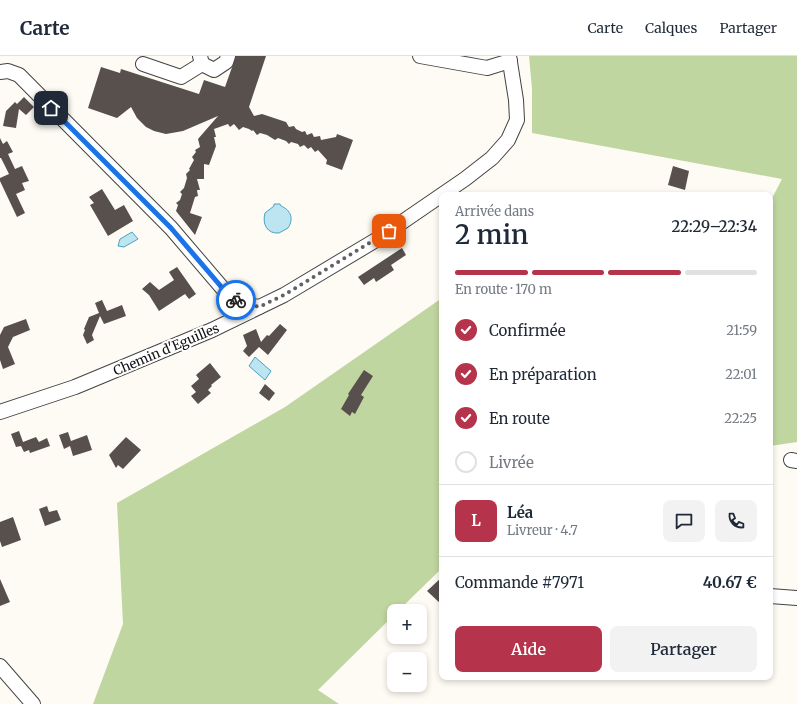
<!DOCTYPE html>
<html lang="fr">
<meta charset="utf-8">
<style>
body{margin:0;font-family:Merriweather,serif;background:#f2f2f3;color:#1f2937;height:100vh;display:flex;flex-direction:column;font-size:15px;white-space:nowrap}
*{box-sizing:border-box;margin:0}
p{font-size:13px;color:#747a83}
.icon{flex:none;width:22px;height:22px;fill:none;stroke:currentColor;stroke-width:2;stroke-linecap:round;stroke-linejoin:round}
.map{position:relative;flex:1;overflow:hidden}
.sheet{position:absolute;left:439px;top:136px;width:334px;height:488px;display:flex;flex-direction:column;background:#fff;border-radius:8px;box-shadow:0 2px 6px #0003}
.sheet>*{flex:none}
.tools{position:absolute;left:387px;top:548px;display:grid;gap:8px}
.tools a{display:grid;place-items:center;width:40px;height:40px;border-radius:8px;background:#fff;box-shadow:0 2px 6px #0003;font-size:20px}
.pin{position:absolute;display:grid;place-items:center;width:34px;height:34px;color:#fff;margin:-17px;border-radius:8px;box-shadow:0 2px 6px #0006}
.courier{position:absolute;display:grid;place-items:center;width:40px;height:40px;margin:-20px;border:3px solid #1a73e8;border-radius:50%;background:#fff;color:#222;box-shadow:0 1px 5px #0007}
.summary em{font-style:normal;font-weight:600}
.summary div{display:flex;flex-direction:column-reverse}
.summary{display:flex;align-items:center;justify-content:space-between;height:68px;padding:0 16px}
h1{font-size:26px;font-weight:600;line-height:30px}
.bar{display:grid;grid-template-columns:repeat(4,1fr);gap:6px 4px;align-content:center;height:48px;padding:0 16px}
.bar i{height:5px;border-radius:3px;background:#e0e1e3}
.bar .active{background:#b5334b}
.bar p{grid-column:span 4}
.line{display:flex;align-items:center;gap:10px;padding:0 16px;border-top:1px solid #e0e1e3}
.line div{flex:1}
.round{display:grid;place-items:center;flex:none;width:42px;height:42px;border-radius:8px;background:#f2f2f3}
ol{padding:0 16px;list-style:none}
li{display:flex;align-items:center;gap:12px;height:44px}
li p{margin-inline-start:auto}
li .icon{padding:4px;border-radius:50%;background:#b5334b;color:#fff;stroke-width:4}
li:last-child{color:#747a83}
li i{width:22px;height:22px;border:2px solid #e0e1e3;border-radius:50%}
.cta{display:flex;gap:8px;margin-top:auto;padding:8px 16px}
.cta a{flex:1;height:46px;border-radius:8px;background:#b5334b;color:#fff;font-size:16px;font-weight:600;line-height:46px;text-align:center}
.cta a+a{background:#f2f2f3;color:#1f2937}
header{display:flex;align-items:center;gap:24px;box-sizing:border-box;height:56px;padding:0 20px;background:#fff;border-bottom:1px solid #e0e1e3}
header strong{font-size:19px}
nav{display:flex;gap:22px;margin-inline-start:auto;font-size:14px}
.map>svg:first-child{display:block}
.forest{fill:#c0d6a0}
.water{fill:#bce5f1;stroke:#49a3c2}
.building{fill:#58504d}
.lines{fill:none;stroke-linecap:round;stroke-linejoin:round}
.minor-casing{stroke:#434343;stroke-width:16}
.minor{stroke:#fff;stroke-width:14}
.done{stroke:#636260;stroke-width:4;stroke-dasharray:0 7.2}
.route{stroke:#1a73e8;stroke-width:5}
.labels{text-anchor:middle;stroke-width:4;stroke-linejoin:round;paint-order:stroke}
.street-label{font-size:13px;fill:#101010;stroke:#fff}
</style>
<header>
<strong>Carte</strong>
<nav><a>Carte</a><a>Calques</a><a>Partager</a></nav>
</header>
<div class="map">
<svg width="797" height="648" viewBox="0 0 797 648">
<rect width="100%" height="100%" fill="#fefbf4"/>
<g class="forest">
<path d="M 529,0 L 797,0 L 797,386 L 770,390 L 770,146 L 782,123 L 532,77 L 532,33 Z"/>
<path d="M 442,242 L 442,514 L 439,515 L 398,555 L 394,555 L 394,559 L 318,634 L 339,648 L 93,648 L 123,568 L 117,447 L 285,351 Z"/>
</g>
<g class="water">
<path d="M 274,148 L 280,148 L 281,150 C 291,154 294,163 288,172 L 279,177 C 267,178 262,168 265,157 L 274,150 Z"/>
<path d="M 132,176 L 138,183 L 124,191 L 118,190 L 120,183 Z"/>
<path d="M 255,301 L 271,315 L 265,324 L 249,310 Z"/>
</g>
<g class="building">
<path d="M 236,0 L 266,0 L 249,51 L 254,60 L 262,58 L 286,66 L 289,71 L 294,70 L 296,73 L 302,76 L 305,75 L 307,79 L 312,77 L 314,81 L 320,80 L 321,84 L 336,81 L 337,78 L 353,84 L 342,114 L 326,108 L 327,104 L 318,94 L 315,96 L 311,91 L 308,93 L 304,89 L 300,91 L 298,88 L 291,86 L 289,88 L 286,85 L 278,82 L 275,84 L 267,79 L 260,77 L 257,79 L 253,74 L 252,75 L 249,73 L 243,71 L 239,74 L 234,68 L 230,71 L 228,68 L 214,73 L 216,81 L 214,81 L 216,90 L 209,109 L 204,108 L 204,123 L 197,123 L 200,134 L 197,134 L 198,140 L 195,141 L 190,157 L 202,161 L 195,179 L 176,155 L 178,149 L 176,147 L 180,144 L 182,138 L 180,136 L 184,132 L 187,122 L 186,118 L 190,114 L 189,113 L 194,104 L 192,101 L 196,96 L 195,94 L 200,91 L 198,83 L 218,60 L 183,75 L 166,78 L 154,75 L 146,71 L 137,62 L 131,51 L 117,62 L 88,52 L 101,11 L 120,17 L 121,13 L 199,38 L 204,24 L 225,31 Z"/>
<path d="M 24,41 L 34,51 L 26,59 L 19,53 L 16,72 L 3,70 L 6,55 L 15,46 L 17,48 Z"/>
<path d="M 0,82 L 3,88 L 7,85 L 13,96 L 8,98 L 15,113 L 22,110 L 29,125 L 22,127 L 25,134 L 16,138 L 25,157 L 17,161 L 0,125 L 0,122 L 9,118 L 1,102 L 0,102 Z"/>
<path d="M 673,110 L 689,115 L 685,134 L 668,129 Z"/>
<path d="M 102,133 L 115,154 L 124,149 L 133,165 L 108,180 L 90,149 L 94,147 L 89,141 Z"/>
<path d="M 402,192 L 406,199 L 391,209 L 394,214 L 376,226 L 374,222 L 364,229 L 358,221 Z"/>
<path d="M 177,211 L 196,238 L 189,243 L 185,238 L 159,255 L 149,239 L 142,233 L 150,226 L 159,234 L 174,224 L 169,216 Z"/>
<path d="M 102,244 L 107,255 L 122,249 L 126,260 L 104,268 L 100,260 L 92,279 L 94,284 L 87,288 L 83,279 L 85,274 L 84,273 L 89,261 L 99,257 L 95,247 Z"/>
<path d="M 26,263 L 30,274 L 13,281 L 8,291 L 15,308 L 3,313 L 0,304 L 0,279 L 4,271 Z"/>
<path d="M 280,268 L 287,274 L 268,299 L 259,291 L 249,301 L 243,295 L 247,290 L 243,279 L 256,273 L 261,286 L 267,279 L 269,280 Z"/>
<path d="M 210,307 L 221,321 L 211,329 L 212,330 L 208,334 L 211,337 L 198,348 L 191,340 L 196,336 L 191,330 L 199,323 L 196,319 Z"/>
<path d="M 364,314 L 373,320 L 361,339 L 364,341 L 355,358 L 352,356 L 350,360 L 341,353 L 349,339 L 348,338 Z"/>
<path d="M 265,328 L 275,337 L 269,345 L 259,337 Z"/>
<path d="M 19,375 L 23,386 L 36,381 L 39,386 L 47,382 L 50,390 L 30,397 L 29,394 L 24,396 L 21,390 L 16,391 L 11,378 Z"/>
<path d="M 68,376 L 71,385 L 87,379 L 92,394 L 73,400 L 70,390 L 64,393 L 59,379 Z"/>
<path d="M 126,381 L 141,394 L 123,413 L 118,409 L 116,412 L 109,399 Z"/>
<path d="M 47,450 L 49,456 L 57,454 L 61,464 L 45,470 L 39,453 Z"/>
<path d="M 13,461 L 21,484 L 2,491 L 0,485 L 0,466 Z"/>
<path d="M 442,521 L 442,549 L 427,535 Z"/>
<path d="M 0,523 L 10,546 L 0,550 Z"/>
</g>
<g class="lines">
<defs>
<g id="minor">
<path d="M 200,0 L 202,8 L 214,14 L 226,6 L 228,0"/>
<path d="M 420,0 L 487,12 L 510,5"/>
<path d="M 143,8 L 181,21 L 202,8"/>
<path d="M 0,16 L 8,15 L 19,19 L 171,172 L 230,241 L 243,248 L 259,251"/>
<path d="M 0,356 L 75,331 L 212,274 L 284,239 L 376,184 L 465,123 L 492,102 L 508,84 L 517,64 L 516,44 L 509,0"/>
<path d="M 791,404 L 797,405"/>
<path d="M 770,540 L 797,542"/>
<path d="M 0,610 L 33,648"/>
</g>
</defs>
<use href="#minor" class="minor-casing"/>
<use href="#minor" class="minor"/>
</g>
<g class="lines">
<path class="done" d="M 236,244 L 259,251 L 284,239 L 389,175"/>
<path class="route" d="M 51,52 L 171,172 L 230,241 L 236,244"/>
</g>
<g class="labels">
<g class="street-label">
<text transform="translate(166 293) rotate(-23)" y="5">Chemin d'Eguilles</text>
</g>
</g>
</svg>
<div class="tools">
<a>+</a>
<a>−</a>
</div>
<div class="pin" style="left:389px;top:175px;background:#ea580c"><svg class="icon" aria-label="bag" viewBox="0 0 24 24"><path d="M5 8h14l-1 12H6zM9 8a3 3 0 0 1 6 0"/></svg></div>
<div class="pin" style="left:51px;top:52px;background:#1f2937"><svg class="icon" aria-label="home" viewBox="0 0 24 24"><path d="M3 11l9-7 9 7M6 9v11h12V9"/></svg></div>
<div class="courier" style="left:236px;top:244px"><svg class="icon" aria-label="bike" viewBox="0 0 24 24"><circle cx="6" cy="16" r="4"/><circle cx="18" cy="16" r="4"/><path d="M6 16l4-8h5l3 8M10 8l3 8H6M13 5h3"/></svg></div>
<section class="sheet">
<div class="summary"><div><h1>2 min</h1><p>Arrivée dans</p></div><em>22:29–22:34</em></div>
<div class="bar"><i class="active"></i><i class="active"></i><i class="active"></i><i></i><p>En route · 170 m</p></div>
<ol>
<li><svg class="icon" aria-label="check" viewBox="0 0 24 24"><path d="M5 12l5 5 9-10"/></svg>Confirmée<p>21:59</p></li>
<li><svg class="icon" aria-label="check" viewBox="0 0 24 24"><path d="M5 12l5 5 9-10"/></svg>En préparation<p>22:01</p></li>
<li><svg class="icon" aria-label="check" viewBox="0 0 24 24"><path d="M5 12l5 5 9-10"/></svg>En route<p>22:25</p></li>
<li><i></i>Livrée</li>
</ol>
<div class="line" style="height:72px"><b class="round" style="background:#b5334b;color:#fff">L</b><div><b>Léa</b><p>Livreur · 4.7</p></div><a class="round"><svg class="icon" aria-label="chat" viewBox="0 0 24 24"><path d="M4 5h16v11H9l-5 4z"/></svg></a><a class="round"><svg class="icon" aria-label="phone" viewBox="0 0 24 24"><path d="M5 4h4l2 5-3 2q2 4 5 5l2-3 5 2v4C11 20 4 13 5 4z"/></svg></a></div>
<div class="line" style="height:52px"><div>Commande #7971</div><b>40.67 €</b></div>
<div class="cta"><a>Aide</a><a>Partager</a></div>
</section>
</div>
